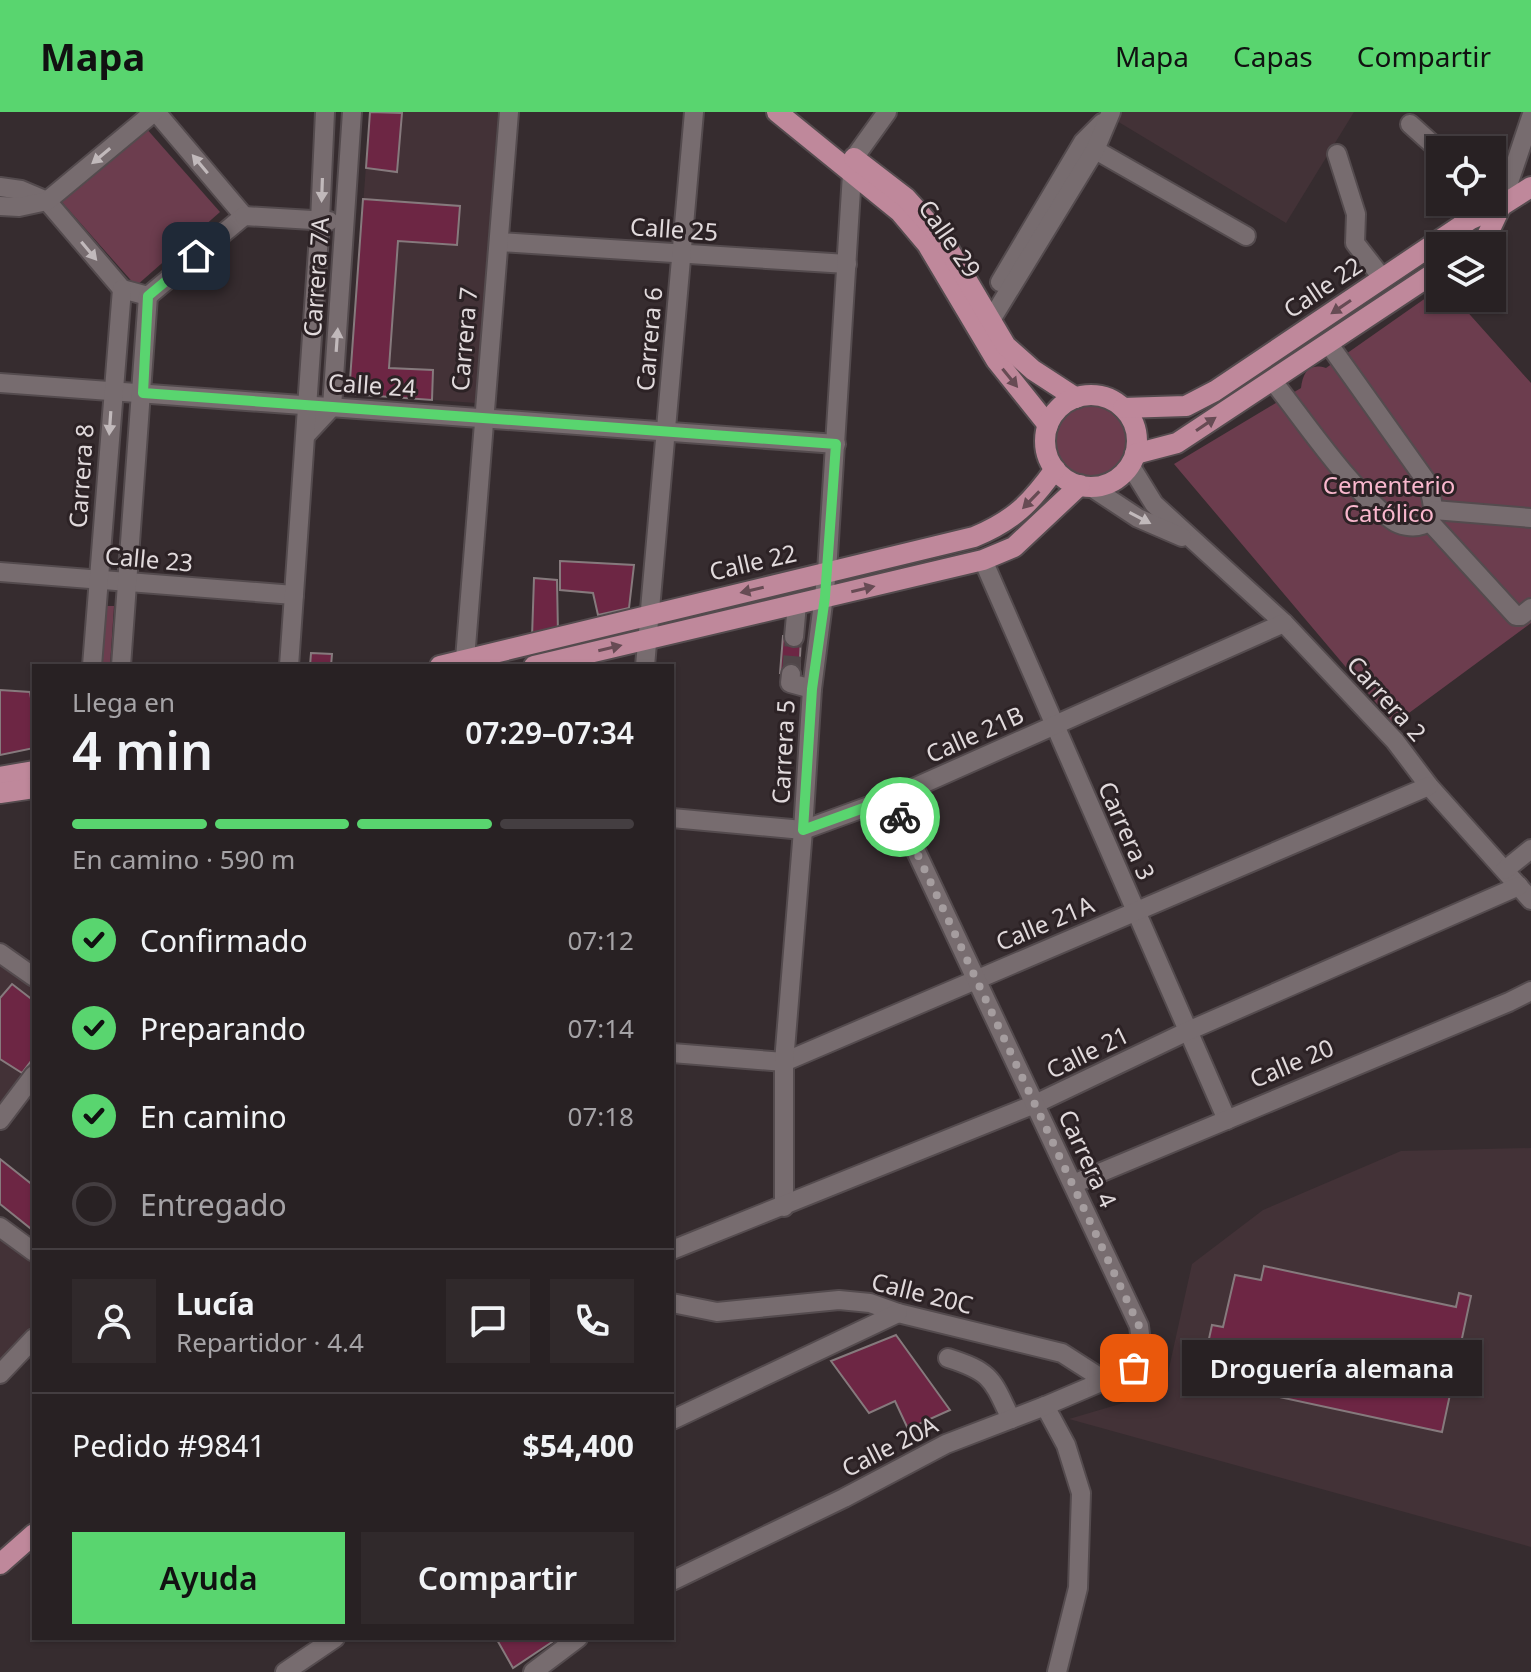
<!DOCTYPE html>
<html lang="es">
<meta charset="utf-8">
<style>
body{margin:0;font-family:"Noto Sans",sans-serif;background:#30292b;color:#f1f3f6;height:100vh;display:flex;flex-direction:column;font-size:30px;white-space:nowrap}
*{box-sizing:border-box;margin:0}
p{font-size:26px;color:#a5a3a6}
.icon{flex:none;width:44px;height:44px;fill:none;stroke:currentColor;stroke-width:2;stroke-linecap:round;stroke-linejoin:round}
.map{position:relative;flex:1;overflow:hidden}
.drawer{position:absolute;left:32px;top:552px;width:642px;height:976px;display:flex;flex-direction:column;background:#282123;border-radius:0px;box-shadow:0 2px 6px #0004,0 0 0 2px #443e41}
.drawer>*{flex:none}
.buttons{position:absolute;left:1426px;top:24px;display:grid;gap:16px}
.buttons a{display:grid;place-items:center;width:80px;height:80px;border-radius:0px;background:#282123;box-shadow:0 2px 6px #0004,0 0 0 2px #443e41;font-size:40px}
.pin{position:absolute;display:grid;place-items:center;width:68px;height:68px;color:#fff;margin:-34px;border-radius:16px;box-shadow:0 4px 12px #0006}
.courier{position:absolute;display:grid;place-items:center;width:80px;height:80px;margin:-40px;border:6px solid #59d56f;border-radius:50%;background:#fff;color:#222;box-shadow:0 2px 10px #0007}
.bubble{position:absolute;height:56px;border-radius:0px;background:#282123;box-shadow:0 2px 6px #0004,0 0 0 2px #443e41;font-size:26px;font-weight:600;line-height:56px;text-align:center}
.headline em{font-style:normal;font-weight:600}
.headline div{display:flex;flex-direction:column-reverse}
.headline{display:flex;align-items:center;justify-content:space-between;height:136px;padding:0 40px}
h1{font-size:52px;font-weight:600;line-height:60px}
.bar{display:grid;grid-template-columns:repeat(4,1fr);gap:12px 8px;align-content:center;height:96px;padding:0 40px}
.bar i{height:10px;border-radius:6px;background:#443e41}
.bar .selected{background:#59d56f}
.bar p{grid-column:span 4}
.line{display:flex;align-items:center;gap:20px;padding:0 40px;border-top:2px solid #443e41}
.line div{flex:1}
.round{display:grid;place-items:center;flex:none;width:84px;height:84px;border-radius:0px;background:#30292b}
ol{padding:0 40px;list-style:none}
li{display:flex;align-items:center;gap:24px;height:88px}
li p{margin-inline-start:auto}
li .icon{padding:8px;border-radius:50%;background:#59d56f;color:#111;stroke-width:4}
li:last-child{color:#a5a3a6}
li i{width:44px;height:44px;border:4px solid #443e41;border-radius:50%}
.primary-button{display:flex;gap:16px;margin-top:auto;padding:16px 40px}
.primary-button a{flex:1;height:92px;border-radius:0px;background:#59d56f;color:#111;font-size:32px;font-weight:600;line-height:92px;text-align:center}
.primary-button a+a{background:#30292b;color:#f1f3f6}
header{display:flex;align-items:center;gap:48px;box-sizing:border-box;height:112px;padding:0 40px;background:#59d56f;color:#111}
header strong{font-size:38px}
nav{display:flex;gap:44px;margin-inline-start:auto;font-size:28px}
.map>svg:first-child{display:block}
.built{fill:#433237}
.green{fill:#6c3d4e}
.building{fill:#6d2644;stroke:#867a7d;stroke-width:2}
.lines{fill:none;stroke-linecap:round;stroke-linejoin:round}
.minor-tunnel{stroke:#504649;stroke-width:18;stroke-dasharray:18 9;stroke-linecap:butt}
.minor-casing{stroke:#544b4e;stroke-width:22}
.major-casing{stroke:#544b4e;stroke-width:24}
.minor{stroke:#776c6f;stroke-width:18}
.major{stroke:#bf889b;stroke-width:20}
.oneway{fill:#c1b9bb}
.oneway2{fill:#674b54}
.done{stroke:#a59d9f;stroke-width:8;stroke-dasharray:0 14.4}
.route{stroke:#59d56f;stroke-width:10}
.labels{text-anchor:middle;stroke-width:6;stroke-linejoin:round;paint-order:stroke}
.street-label{font-size:24px;fill:#e1dadc;stroke:#2c2225}
.park-label{font-size:24px;fill:#f9b7cd;stroke:#2c2225}
</style>
<header>
<strong>Mapa</strong>
<nav><a>Mapa</a><a>Capas</a><a>Compartir</a></nav>
</header>
<div class="map">
<svg width="1531" height="1560" viewBox="0 0 1531 1560">
<rect width="100%" height="100%" fill="#362c2f"/>
<g class="built">
<path d="M 370,0 L 498,0 L 476,291 L 349,282 Z"/>
<path d="M 1102,0 L 1354,0 L 1286,111 Z"/>
<path d="M 0,841 L 34,865 L 34,963 L 0,1008 Z"/>
<path d="M 1531,1036 L 1531,1435 L 1069,1307 L 1164,1279 L 1192,1152 L 1263,1098 L 1401,1039 Z"/>
<path d="M 0,1115 L 34,1140 L 34,1226 L 0,1262 Z"/>
</g>
<g class="green">
<path d="M 145,15 L 220,100 L 136,174 L 60,88 Z"/>
<path d="M 1440,176 L 1440,186 L 1455,186 L 1531,271 L 1531,511 L 1394,612 L 1174,352 L 1301,276 C 1303,260 1309,251 1326,256 Z"/>
<circle cx="1091" cy="329" r="37"/>
<path d="M 104,494 L 114,494 L 110,554 L 100,554 Z"/>
</g>
<g class="building">
<path d="M 370,0 L 402,1 L 397,60 L 366,56 Z"/>
<path d="M 363,87 L 460,94 L 457,133 L 398,129 L 389,256 L 433,258 L 432,288 L 349,282 Z"/>
<path d="M 560,449 L 634,453 L 629,496 L 598,503 L 593,481 L 560,478 Z"/>
<path d="M 534,466 L 557,468 L 558,522 L 532,525 Z"/>
<path d="M 783,524 L 801,526 L 799,563 L 780,561 Z"/>
<path d="M 311,541 L 332,542 L 331,554 L 310,554 Z"/>
<path d="M 0,578 L 30,580 L 34,604 L 34,636 L 0,643 Z"/>
<path d="M 12,872 L 34,889 L 34,945 L 22,961 L 0,947 L 0,886 Z"/>
<path d="M 0,1047 L 34,1074 L 34,1111 L 30,1116 L 0,1092 Z"/>
<path d="M 1264,1154 L 1456,1195 L 1459,1181 L 1471,1184 L 1442,1320 L 1200,1268 L 1212,1213 L 1223,1215 L 1235,1163 L 1261,1168 Z"/>
<path d="M 896,1223 L 950,1298 L 908,1317 L 895,1289 L 869,1301 L 831,1249 Z"/>
<path d="M 496,1526 L 558,1526 L 513,1556 Z"/>
</g>
<g class="lines">
<path class="minor-tunnel" d="M 791,562 L 794,525"/>
<defs>
<g id="minor">
<path d="M 156,0 L 244,104"/>
<path d="M 1410,12 L 1440,39"/>
<path d="M 1085,32 L 1246,124"/>
<path d="M 1337,42 L 1356,102 L 1355,131 L 1383,167"/>
<path d="M 0,75 L 21,78 L 47,89 L 122,177 L 148,184 L 244,104"/>
<path d="M 0,94 L 19,95 L 47,89 L 154,0"/>
<path d="M 1501,94 L 1531,5"/>
<path d="M 244,104 L 329,109"/>
<path d="M 1471,107 L 1472,90"/>
<path d="M 499,130 L 847,152"/>
<path d="M 1000,170 L 1083,30 L 1102,11"/>
<path d="M 980,214 L 991,208 L 1095,38 L 1111,0"/>
<path d="M 1272,268 C 1306,311 1349,376 1392,408 C 1400,414 1413,416 1422,413 C 1440,407 1431,384 1427,370 L 1328,231"/>
<path d="M 0,271 L 836,332"/>
<path d="M 306,323 L 332,295 L 352,0"/>
<path d="M 1130,353 L 1154,392 L 1284,511 L 1395,629 L 1429,674 L 1531,788"/>
<path d="M 1091,375 L 1138,406 L 1182,425"/>
<path d="M 1434,398 L 1531,406"/>
<path d="M 1429,409 L 1516,504 L 1521,504 L 1531,496"/>
<path d="M 983,448 L 1227,1008"/>
<path d="M 0,460 L 294,483"/>
<path d="M 794,525 L 797,492"/>
<path d="M 465,547 L 509,0"/>
<path d="M 92,554 L 122,177"/>
<path d="M 121,554 L 148,184"/>
<path d="M 289,554 L 320,109 L 325,0"/>
<path d="M 645,554 L 694,0"/>
<path d="M 791,562 L 790,571 L 812,577"/>
<path d="M 672,706 L 803,718 L 891,686 L 1284,511"/>
<path d="M 1505,758 L 1531,737"/>
<path d="M 0,841 L 34,865"/>
<path d="M 672,941 L 784,950 L 1429,674"/>
<path d="M 0,1008 L 34,963"/>
<path d="M 1073,1072 L 1509,890 L 1531,879"/>
<path d="M 784,1095 L 784,950 L 803,718 L 812,577 L 827,460 L 852,62 L 854,46 L 887,0"/>
<path d="M 0,1115 L 34,1140"/>
<path d="M 672,1138 L 1035,992 L 1188,919 L 1519,774"/>
<path d="M 672,1191 L 717,1200 L 839,1188 L 870,1191 L 898,1201 L 1062,1241 L 1104,1268"/>
<path d="M 948,1246 C 992,1260 992,1267 1011,1307"/>
<path d="M 0,1262 L 34,1226"/>
<path d="M 1045,1294 L 1066,1333 L 1081,1381 L 1078,1476 L 1057,1560"/>
<path d="M 672,1308 L 898,1201"/>
<path d="M 672,1469 L 844,1386 L 946,1332 L 1045,1294 L 1134,1256 L 1142,1238 L 1139,1214 L 891,686"/>
<path d="M 285,1560 L 335,1526"/>
<path d="M 533,1560 L 578,1526"/>
</g>
<g id="major">
<path d="M 777,0 L 900,100 L 927,132 L 996,248 L 1048,313"/>
<path d="M 854,46 L 906,86 L 942,126 L 1006,234 L 1033,258 L 1076,286"/>
<path d="M 1475,134 L 1485,128 L 1501,94"/>
<circle cx="1091" cy="329" r="46"/>
<path d="M 1123,296 L 1186,294 L 1215,279 L 1471,107 L 1501,94 L 1531,75"/>
<path d="M 1135,342 L 1177,331 L 1440,157"/>
<path d="M 440,554 L 974,425 C 1013,409 1031,391 1055,357"/>
<path d="M 534,554 L 983,448 L 1014,435 L 1080,373"/>
<path d="M 0,665 L 34,659"/>
<path d="M 0,681 L 34,676"/>
<path d="M 0,1452 L 34,1422"/>
</g>
</defs>
<use href="#minor" class="minor-casing"/>
<use href="#major" class="major-casing"/>
<use href="#minor" class="minor"/>
<use href="#major" class="major"/>
</g>
<defs><path id="oneway-solid" d="M-6-.8H1V-3.2L6.5 0L1 3.2V.8H-6Z" transform="scale(2)"/></defs>
<g class="oneway">
<use href="#oneway-solid" transform="translate(101 44) rotate(140)"/>
<use href="#oneway-solid" transform="translate(200 52) rotate(-130)"/>
<use href="#oneway-solid" transform="translate(322 78) rotate(92)"/>
<use href="#oneway-solid" transform="translate(89 139) rotate(50)"/>
<use href="#oneway-solid" transform="translate(337 228) rotate(-86)"/>
<use href="#oneway-solid" transform="translate(110 311) rotate(94)"/>
<use href="#oneway-solid" transform="translate(1140 406) rotate(28)"/>
</g>
<g class="oneway2">
<use href="#oneway-solid" transform="translate(1341 195) rotate(146)"/>
<use href="#oneway-solid" transform="translate(1010 266) rotate(51)"/>
<use href="#oneway-solid" transform="translate(1206 312) rotate(-34)"/>
<use href="#oneway-solid" transform="translate(1031 388) rotate(134)"/>
<use href="#oneway-solid" transform="translate(863 477) rotate(-13)"/>
<use href="#oneway-solid" transform="translate(752 478) rotate(167)"/>
<use href="#oneway-solid" transform="translate(610 536) rotate(-13)"/>
</g>
<g class="lines">
<path class="done" d="M 900,705 L 1139,1214 L 1142,1238 L 1134,1256"/>
<path class="route" d="M 196,144 L 148,184 L 143,281 L 836,332 L 825,485 L 812,577 L 803,718 L 891,686 L 900,705"/>
</g>
<g class="labels">
<g class="street-label">
<text transform="translate(674 118) rotate(4)" y="8">Calle 25</text>
<text transform="translate(949 127) rotate(55)" y="8">Calle 29</text>
<text transform="translate(317 165) rotate(-86)" y="8">Carrera 7A</text>
<text transform="translate(1323 176) rotate(-34)" y="8">Calle 22</text>
<text transform="translate(465 227) rotate(-85)" y="8">Carrera 7</text>
<text transform="translate(650 227) rotate(-85)" y="8">Carrera 6</text>
<text transform="translate(372 274) rotate(4)" y="8">Calle 24</text>
<text transform="translate(82 364) rotate(-86)" y="8">Carrera 8</text>
<text transform="translate(149 448) rotate(5)" y="8">Calle 23</text>
<text transform="translate(753 451) rotate(-13)" y="8">Calle 22</text>
<text transform="translate(1386 587) rotate(48)" y="8">Carrera 2</text>
<text transform="translate(975 623) rotate(-24)" y="8">Calle 21B</text>
<text transform="translate(784 640) rotate(-87)" y="8">Carrera 5</text>
<text transform="translate(1126 719) rotate(66)" y="8">Carrera 3</text>
<text transform="translate(1045 812) rotate(-23)" y="8">Calle 21A</text>
<text transform="translate(1088 941) rotate(-26)" y="8">Calle 21</text>
<text transform="translate(1292 952) rotate(-23)" y="8">Calle 20</text>
<text transform="translate(1087 1047) rotate(65)" y="8">Carrera 4</text>
<text transform="translate(922 1182) rotate(14)" y="8">Calle 20C</text>
<text transform="translate(890 1335) rotate(-27)" y="8">Calle 20A</text>
</g>
<g class="park-label">
<text x="1389" y="382">Cementerio<tspan x="1389" dy="28">Católico</tspan></text>
</g>
</g>
</svg>
<div class="buttons">
<a><svg class="icon" aria-label="locate" viewBox="0 0 24 24"><circle cx="12" cy="12" r="6"/><path d="M12 2v4M12 18v4M2 12h4M18 12h4"/></svg></a>
<a><svg class="icon" aria-label="layers" viewBox="0 0 24 24"><path d="M12 4l9 5-9 5-9-5zM3 14l9 5 9-5"/></svg></a>
</div>
<div class="pin" style="left:1134px;top:1256px;background:#ea580c"><svg class="icon" aria-label="bag" viewBox="0 0 24 24"><path d="M5 8h14l-1 12H6zM9 8a3 3 0 0 1 6 0"/></svg></div>
<div class="pin" style="left:196px;top:144px;background:#1f2937"><svg class="icon" aria-label="home" viewBox="0 0 24 24"><path d="M3 11l9-7 9 7M6 9v11h12V9"/></svg></div>
<div class="courier" style="left:900px;top:705px"><svg class="icon" aria-label="bike" viewBox="0 0 24 24"><circle cx="6" cy="16" r="4"/><circle cx="18" cy="16" r="4"/><path d="M6 16l4-8h5l3 8M10 8l3 8H6M13 5h3"/></svg></div>
<div class="bubble" style="left:1182px;top:1228px;width:300px">Droguería alemana</div>
<section class="drawer">
<div class="headline"><div><h1>4 min</h1><p>Llega en</p></div><em>07:29–07:34</em></div>
<div class="bar"><i class="selected"></i><i class="selected"></i><i class="selected"></i><i></i><p>En camino · 590 m</p></div>
<ol>
<li><svg class="icon" aria-label="check" viewBox="0 0 24 24"><path d="M5 12l5 5 9-10"/></svg>Confirmado<p>07:12</p></li>
<li><svg class="icon" aria-label="check" viewBox="0 0 24 24"><path d="M5 12l5 5 9-10"/></svg>Preparando<p>07:14</p></li>
<li><svg class="icon" aria-label="check" viewBox="0 0 24 24"><path d="M5 12l5 5 9-10"/></svg>En camino<p>07:18</p></li>
<li><i></i>Entregado</li>
</ol>
<div class="line" style="height:144px"><a class="round"><svg class="icon" aria-label="person" viewBox="0 0 24 24"><circle cx="12" cy="8" r="4"/><path d="M4 21q1-7 8-7t8 7"/></svg></a><div><b>Lucía</b><p>Repartidor · 4.4</p></div><a class="round"><svg class="icon" aria-label="chat" viewBox="0 0 24 24"><path d="M4 5h16v11H9l-5 4z"/></svg></a><a class="round"><svg class="icon" aria-label="phone" viewBox="0 0 24 24"><path d="M5 4h4l2 5-3 2q2 4 5 5l2-3 5 2v4C11 20 4 13 5 4z"/></svg></a></div>
<div class="line" style="height:104px"><div>Pedido #9841</div><b>$54,400</b></div>
<div class="primary-button"><a>Ayuda</a><a>Compartir</a></div>
</section>
</div>
